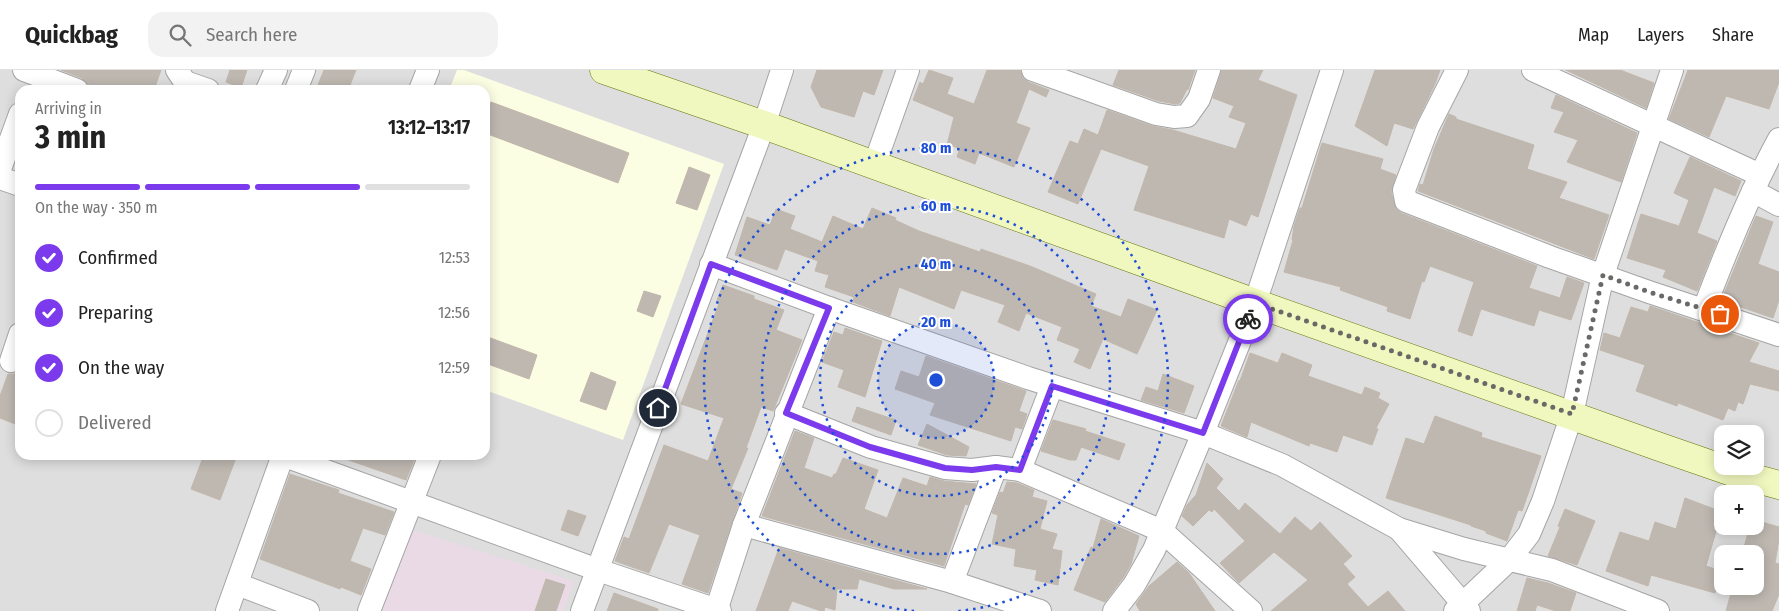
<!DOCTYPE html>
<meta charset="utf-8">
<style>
body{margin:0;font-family:"Fira Sans Condensed",sans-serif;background:#f2f2f2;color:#222;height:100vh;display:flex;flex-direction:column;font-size:19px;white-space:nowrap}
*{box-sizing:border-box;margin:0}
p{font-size:16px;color:#767676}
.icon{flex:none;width:28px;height:28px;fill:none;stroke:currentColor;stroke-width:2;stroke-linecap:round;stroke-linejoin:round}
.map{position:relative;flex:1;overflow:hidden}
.side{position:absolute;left:15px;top:15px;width:475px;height:375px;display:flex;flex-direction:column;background:#fff;border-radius:15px;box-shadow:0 2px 12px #0003}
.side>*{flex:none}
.buttons{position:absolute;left:1714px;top:355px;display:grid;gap:10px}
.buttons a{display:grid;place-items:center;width:50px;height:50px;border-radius:10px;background:#fff;box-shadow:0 2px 12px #0003;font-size:25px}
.pin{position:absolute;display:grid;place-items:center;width:42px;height:42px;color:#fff;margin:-21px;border:2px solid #fff;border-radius:50%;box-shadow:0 1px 5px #0007}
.courier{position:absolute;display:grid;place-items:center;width:50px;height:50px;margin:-25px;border:4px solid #7c3aed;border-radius:50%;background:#fff;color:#222;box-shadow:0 1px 6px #0007}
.headline em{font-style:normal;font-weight:700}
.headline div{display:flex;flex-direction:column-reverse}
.headline{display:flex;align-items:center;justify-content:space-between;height:85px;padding:0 20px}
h1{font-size:32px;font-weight:700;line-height:38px}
.bar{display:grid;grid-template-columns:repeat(4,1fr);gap:8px 5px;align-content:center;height:60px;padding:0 20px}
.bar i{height:6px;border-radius:4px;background:#e0e0e0}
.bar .active{background:#7c3aed}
.bar p{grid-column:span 4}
ol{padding:0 20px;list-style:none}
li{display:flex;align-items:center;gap:15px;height:55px}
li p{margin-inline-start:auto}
li .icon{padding:5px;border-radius:50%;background:#7c3aed;color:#fff;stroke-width:4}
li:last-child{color:#767676}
li i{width:28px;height:28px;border:2px solid #e0e0e0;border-radius:50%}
header{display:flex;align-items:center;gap:30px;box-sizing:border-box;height:70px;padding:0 25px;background:#fff;border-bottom:1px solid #e0e0e0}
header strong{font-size:24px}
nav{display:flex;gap:28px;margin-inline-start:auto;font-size:18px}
.search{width:350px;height:45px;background:#f2f2f2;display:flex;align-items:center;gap:12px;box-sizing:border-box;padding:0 18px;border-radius:15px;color:#767676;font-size:19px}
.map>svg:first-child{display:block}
.residential{fill:#dfdede;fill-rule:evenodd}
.industrial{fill:#e9dae5}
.education{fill:#fcfee4}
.building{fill:#beb8b1;stroke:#c2b7ab}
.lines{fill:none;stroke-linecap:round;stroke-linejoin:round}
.street-casing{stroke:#a5a5a5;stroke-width:24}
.secondary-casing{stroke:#637609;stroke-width:29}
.street{stroke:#fff;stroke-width:22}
.secondary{stroke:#f1f8bf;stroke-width:28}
.done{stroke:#6a6967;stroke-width:5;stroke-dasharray:0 9}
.route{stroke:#7c3aed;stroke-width:6}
.ring{fill:none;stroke:#1d4ed8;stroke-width:2.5;stroke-dasharray:2.5 5}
.centre{fill:#1d4ed8;stroke:#fff;stroke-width:2.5}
.ring-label{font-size:15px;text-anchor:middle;font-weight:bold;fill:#1d4ed8;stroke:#fff;stroke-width:4;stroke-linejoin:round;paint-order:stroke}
</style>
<header>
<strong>Quickbag</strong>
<div class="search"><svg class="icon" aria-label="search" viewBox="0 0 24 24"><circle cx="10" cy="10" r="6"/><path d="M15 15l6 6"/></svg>Search here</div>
<nav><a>Map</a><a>Layers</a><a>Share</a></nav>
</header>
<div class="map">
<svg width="1779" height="541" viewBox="0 0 1779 541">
<rect width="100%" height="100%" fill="#f1eee8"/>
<path class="residential" d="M 0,0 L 1779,0 L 1779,541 L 0,541 ZM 20,20 L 485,20 L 485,385 L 20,385 ZM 1722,364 L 1755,364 L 1755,396 L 1722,396 ZM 1722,424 L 1755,424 L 1755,456 L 1722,456 ZM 1722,484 L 1755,484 L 1755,516 L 1722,516 Z"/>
<path class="industrial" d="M 410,459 L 574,511 L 563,541 L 379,541 Z"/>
<path class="education" d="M 457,0 L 464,0 L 724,94 L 623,370 L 485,320 L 485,20 L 449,20 Z"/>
<g class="building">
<path d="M 61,0 L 161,0 L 154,20 L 104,20 L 88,14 L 82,8 Z"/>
<path d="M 230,0 L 247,0 L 241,18 L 226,12 Z"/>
<path d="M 324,0 L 356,0 L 348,20 L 316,20 Z"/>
<path d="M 817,0 L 883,0 L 874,25 L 863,21 L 854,47 L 821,37 L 811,17 Z"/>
<path d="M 929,0 L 953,8 L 947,24 L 974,34 L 987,0 L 1020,0 L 1023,8 L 1028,12 L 1049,20 L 1046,27 L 1029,19 L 1016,53 L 1030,58 L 1014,97 L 979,83 L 975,94 L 957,87 L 960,78 L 947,75 L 954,47 L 913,30 L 920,12 L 923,14 Z"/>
<path d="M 1119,0 L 1195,0 L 1188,20 L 1187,19 L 1180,33 L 1175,34 L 1159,31 L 1113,15 Z"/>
<path d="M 1222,0 L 1263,0 L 1258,10 L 1297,25 L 1258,147 L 1251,144 L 1246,156 L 1229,149 L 1224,168 L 1134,140 L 1149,96 L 1101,79 L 1078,134 L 1048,122 L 1070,71 L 1078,74 L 1084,59 L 1098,65 L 1107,40 L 1152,56 L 1173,60 L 1236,79 L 1246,53 L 1229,47 L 1234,36 L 1213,28 Z"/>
<path d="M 1375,0 L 1440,0 L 1435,14 L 1413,59 L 1394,53 L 1387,76 L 1355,56 Z"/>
<path d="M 1566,0 L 1620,0 L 1654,13 L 1646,38 Z"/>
<path d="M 1688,0 L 1779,0 L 1779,12 L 1769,39 L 1726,26 L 1709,67 L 1669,49 Z"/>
<path d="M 1556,25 L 1637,63 L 1621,112 L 1567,92 L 1578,70 L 1554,62 L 1564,42 L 1551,38 Z"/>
<path d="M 491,32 L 629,83 L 618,113 L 485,63 L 485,48 Z"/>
<path d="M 1449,44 L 1456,47 L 1456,49 L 1534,75 L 1527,99 L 1567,112 L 1559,128 L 1609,145 L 1594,189 L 1418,121 L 1420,114 L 1423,115 L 1434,79 Z"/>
<path d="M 1322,73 L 1383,89 L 1380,99 L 1396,105 L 1391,122 L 1396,139 L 1401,143 L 1537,196 L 1529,218 L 1560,228 L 1567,207 L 1584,213 L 1571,250 L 1539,240 L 1534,256 L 1481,239 L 1472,266 L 1458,261 L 1474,212 L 1430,196 L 1424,212 L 1422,211 L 1410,249 L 1387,241 L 1388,237 L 1340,220 L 1341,217 L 1284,202 L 1293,170 L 1292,170 L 1294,156 L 1300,138 L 1302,138 Z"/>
<path d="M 1690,87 L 1741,111 L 1735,126 L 1714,117 L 1697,163 L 1717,171 L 1697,221 L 1663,207 L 1666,200 L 1627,188 L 1641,144 L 1679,156 L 1689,130 L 1674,123 Z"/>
<path d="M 689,97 L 710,105 L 697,140 L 676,133 Z"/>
<path d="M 872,138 L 896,148 L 895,150 L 919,161 L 980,182 L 981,179 L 1030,196 L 1096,224 L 1091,236 L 1121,247 L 1128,229 L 1157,240 L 1137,284 L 1103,269 L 1090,299 L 1074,292 L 1080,279 L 1057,270 L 1062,257 L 1026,243 L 1019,261 L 998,252 L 1005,235 L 961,220 L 954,239 L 899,217 L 890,246 L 853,232 L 854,227 L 825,217 L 829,205 L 815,201 L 818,191 L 785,179 L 777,200 L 735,185 L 747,147 L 770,155 L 776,139 L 795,146 L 790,159 L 822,172 L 833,146 L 863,159 Z"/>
<path d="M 1756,146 L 1773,152 L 1758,194 L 1779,202 L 1779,230 L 1773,248 L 1738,236 L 1723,226 Z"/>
<path d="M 723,215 L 754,226 L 754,229 L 784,240 L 776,260 L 802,270 L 773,341 L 761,337 L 746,378 L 748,378 L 731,419 L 742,423 L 708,523 L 682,514 L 700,465 L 669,454 L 649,503 L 615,491 L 624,467 L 629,469 L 664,375 L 708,391 L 724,348 L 681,334 L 720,231 L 717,230 Z"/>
<path d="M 644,221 L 661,226 L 653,247 L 637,241 Z"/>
<path d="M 1650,236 L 1759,273 L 1749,292 L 1779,301 L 1779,321 L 1750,314 L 1743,334 L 1738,332 L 1735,341 L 1728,338 L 1723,350 L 1678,333 L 1677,336 L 1636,321 L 1645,295 L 1600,280 L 1604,263 L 1620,268 L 1631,237 L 1648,242 Z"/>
<path d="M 845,258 L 882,271 L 865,327 L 838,317 L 844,300 L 822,292 L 834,262 L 843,265 Z"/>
<path d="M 485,266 L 537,285 L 529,309 L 485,293 Z"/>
<path d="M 1250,283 L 1278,293 L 1282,283 L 1312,295 L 1308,306 L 1362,325 L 1365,317 L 1380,323 L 1378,328 L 1389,334 L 1376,358 L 1378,359 L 1372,375 L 1343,365 L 1337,382 L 1310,373 L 1309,376 L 1251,352 L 1247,367 L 1221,356 L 1239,310 L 1240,311 Z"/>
<path d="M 926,286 L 1026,321 L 1019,341 L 1027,344 L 1022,359 L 1015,357 L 1011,371 L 930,345 L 935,333 L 895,319 L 901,301 L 919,307 Z"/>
<path d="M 20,300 L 20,356 L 0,348 L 0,326 L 8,304 L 14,304 Z"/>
<path d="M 591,302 L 616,312 L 606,340 L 580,331 Z"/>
<path d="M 1163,304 L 1194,316 L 1184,343 L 1141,330 L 1146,317 L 1158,321 Z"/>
<path d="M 857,337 L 896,350 L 891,365 L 852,351 Z"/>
<path d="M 1435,346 L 1482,363 L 1481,367 L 1541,386 L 1528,424 L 1522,441 L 1518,440 L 1507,471 L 1486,463 L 1486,461 L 1471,456 L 1471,455 L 1386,428 L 1406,368 L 1424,374 Z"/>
<path d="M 1053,350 L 1086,359 L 1085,361 L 1125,374 L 1119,390 L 1081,377 L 1076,390 L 1070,390 L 1041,381 Z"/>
<path d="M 927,354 L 969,377 L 966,386 L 947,385 L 918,375 Z"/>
<path d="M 795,361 L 814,368 L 804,398 L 832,408 L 834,404 L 836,404 L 843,388 L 878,400 L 864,439 L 887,448 L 903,408 L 927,416 L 930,407 L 944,411 L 976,414 L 968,435 L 965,434 L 944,496 L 762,446 Z"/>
<path d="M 204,385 L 237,385 L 220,430 L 191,419 Z"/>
<path d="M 340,385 L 400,385 L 414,390 L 406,410 L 340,387 Z"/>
<path d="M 1207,393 L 1223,409 L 1216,418 L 1239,441 L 1245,433 L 1280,464 L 1295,447 L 1311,461 L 1320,452 L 1352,486 L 1343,494 L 1355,507 L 1347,514 L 1368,537 L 1388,521 L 1405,541 L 1271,541 L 1308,510 L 1274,482 L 1239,513 L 1220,493 L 1245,471 L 1214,439 L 1212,442 L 1209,440 L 1193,456 L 1182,446 L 1187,435 L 1196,425 Z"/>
<path d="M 290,404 L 339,420 L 338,423 L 394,442 L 385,465 L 363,458 L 350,491 L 371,499 L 361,525 L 341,517 L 340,519 L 260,489 Z"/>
<path d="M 1007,412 L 1017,413 L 1034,420 L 1032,427 L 1047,431 L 1040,459 L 1057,464 L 1052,479 L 1062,481 L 1058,515 L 1035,510 L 1037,500 L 1014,496 L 1016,479 L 992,474 L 998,445 L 992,443 L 1000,422 L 1003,423 Z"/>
<path d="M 1685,428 L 1722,442 L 1722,446 L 1715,465 L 1706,496 L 1721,501 L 1715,523 L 1651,505 L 1648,516 L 1606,501 L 1620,462 L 1649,471 L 1655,452 L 1676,459 Z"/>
<path d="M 1565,439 L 1595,451 L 1577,495 L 1548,486 L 1560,457 L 1558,456 Z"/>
<path d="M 568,440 L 586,446 L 578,466 L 561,460 Z"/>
<path d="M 1101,449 L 1139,466 L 1131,494 L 1123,508 L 1105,532 L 1074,520 L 1091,477 L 1093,478 Z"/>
<path d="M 1755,450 L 1779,457 L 1779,469 L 1775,493 L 1779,494 L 1779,524 L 1772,541 L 1726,541 L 1733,516 L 1755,516 L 1755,484 L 1742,484 L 1750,456 L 1755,456 Z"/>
<path d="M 779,478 L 927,519 L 894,519 L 859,509 L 857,519 L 837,519 L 835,540 L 825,537 L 824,541 L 821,541 L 792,531 L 788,541 L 756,541 Z"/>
<path d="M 1177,492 L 1189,503 L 1215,541 L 1140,541 L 1136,534 L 1149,516 Z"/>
<path d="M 1527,508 L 1548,513 L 1576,523 L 1570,541 L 1556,541 L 1537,535 L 1535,541 L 1517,541 Z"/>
<path d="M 546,509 L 565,515 L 556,541 L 535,541 Z"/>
<path d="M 614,523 L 658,539 L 658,541 L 607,541 Z"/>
</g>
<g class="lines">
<defs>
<g id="street">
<path d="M 24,0 L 77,20"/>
<path d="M 177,0 L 185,12 L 208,20"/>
<path d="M 1033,0 L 1156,44 L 1174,47 L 1187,46 L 1199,29 L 1209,0"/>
<path d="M 1457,0 L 1428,57 L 1404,120 L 1406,131 L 1550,187 L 1649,222 L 1779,265"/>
<path d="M 1533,0 L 1760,105"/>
<path d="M 267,20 L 276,0"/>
<path d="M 296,20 L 304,0"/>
<path d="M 420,20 L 428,0"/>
<path d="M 874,96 L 908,0"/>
<path d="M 0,99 L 20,44"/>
<path d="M 0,108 L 20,115"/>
<path d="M 1753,121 L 1779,135"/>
<path d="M 711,194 L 829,238 L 1028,308 L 1203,363 L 1282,395 L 1399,459 L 1464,479 L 1552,500 L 1658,541"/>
<path d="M 1704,239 C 1726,181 1749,124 1779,69"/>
<path d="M 11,291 L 20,264"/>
<path d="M 786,343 L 871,377 L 945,398 L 972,400 L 996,397 L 1020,400 L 1162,461 L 1251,541"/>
<path d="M 282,385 L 598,500 L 720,541"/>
<path d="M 1020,400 L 1052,316"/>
<path d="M 744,455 L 952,512 L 1040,541"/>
<path d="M 1399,459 L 1469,541"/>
<path d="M 952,512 L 996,397"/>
<path d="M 237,514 L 308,541"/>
<path d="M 227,541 L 283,385"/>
<path d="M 369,541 L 430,385"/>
<path d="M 582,541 L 764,55 L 782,0"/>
<path d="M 716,541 L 744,455 L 829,238"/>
<path d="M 1114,541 L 1134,515 L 1154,480 L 1203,363 L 1255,233 L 1332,0"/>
<path d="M 1455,541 L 1509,490 L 1529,464 L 1543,431 L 1572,344 L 1603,205 L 1672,0"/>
</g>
<path id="secondary" d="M 604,0 L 764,55 L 1255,233 L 1657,376 L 1735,403 L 1779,415"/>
</defs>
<use href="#street" class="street-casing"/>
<use href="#secondary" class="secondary-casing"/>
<use href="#street" class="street"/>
<use href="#secondary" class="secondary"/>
</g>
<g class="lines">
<path class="done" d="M 1248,249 L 1255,233 L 1572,344 L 1603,205 L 1649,222 L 1720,244"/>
<path class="route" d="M 658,338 L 711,194 L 829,238 L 786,343 L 870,377 L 945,398 L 972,400 L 996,397 L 1020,400 L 1052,316 L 1203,363 L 1248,249"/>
</g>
<circle cx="936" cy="310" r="58" fill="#1d4ed8" fill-opacity=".12"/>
<g class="ring">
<circle cx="936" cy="310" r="58"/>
<circle cx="936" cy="310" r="116"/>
<circle cx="936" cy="310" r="174"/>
<path d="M914 541A232 232 0 1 1 958 541"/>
</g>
<circle cx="936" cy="310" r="8" class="centre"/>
<g class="ring-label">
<text x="936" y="83">80 m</text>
<text x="936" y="141">60 m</text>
<text x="936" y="199">40 m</text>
<text x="936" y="257">20 m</text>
</g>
</svg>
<div class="buttons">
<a><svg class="icon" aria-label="layers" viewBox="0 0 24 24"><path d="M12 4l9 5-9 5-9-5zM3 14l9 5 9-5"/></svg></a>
<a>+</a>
<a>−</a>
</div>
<div class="pin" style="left:1720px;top:244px;background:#ea580c"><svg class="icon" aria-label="bag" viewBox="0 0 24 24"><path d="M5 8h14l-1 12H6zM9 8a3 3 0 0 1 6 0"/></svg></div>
<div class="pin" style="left:658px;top:338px;background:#1f2937"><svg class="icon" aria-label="home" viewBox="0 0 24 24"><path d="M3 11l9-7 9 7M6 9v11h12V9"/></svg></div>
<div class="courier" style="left:1248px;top:249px"><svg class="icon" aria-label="bike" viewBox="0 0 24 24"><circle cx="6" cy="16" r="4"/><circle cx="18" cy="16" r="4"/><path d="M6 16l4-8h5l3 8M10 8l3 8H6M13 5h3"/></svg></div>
<section class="side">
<div class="headline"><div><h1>3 min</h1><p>Arriving in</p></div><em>13:12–13:17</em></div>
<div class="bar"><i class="active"></i><i class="active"></i><i class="active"></i><i></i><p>On the way · 350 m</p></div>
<ol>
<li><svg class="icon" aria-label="check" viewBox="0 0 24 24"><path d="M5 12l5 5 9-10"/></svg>Confirmed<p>12:53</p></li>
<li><svg class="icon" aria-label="check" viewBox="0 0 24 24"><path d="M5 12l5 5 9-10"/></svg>Preparing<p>12:56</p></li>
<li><svg class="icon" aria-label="check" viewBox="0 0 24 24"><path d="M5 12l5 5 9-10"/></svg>On the way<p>12:59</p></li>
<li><i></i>Delivered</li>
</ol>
</section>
</div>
